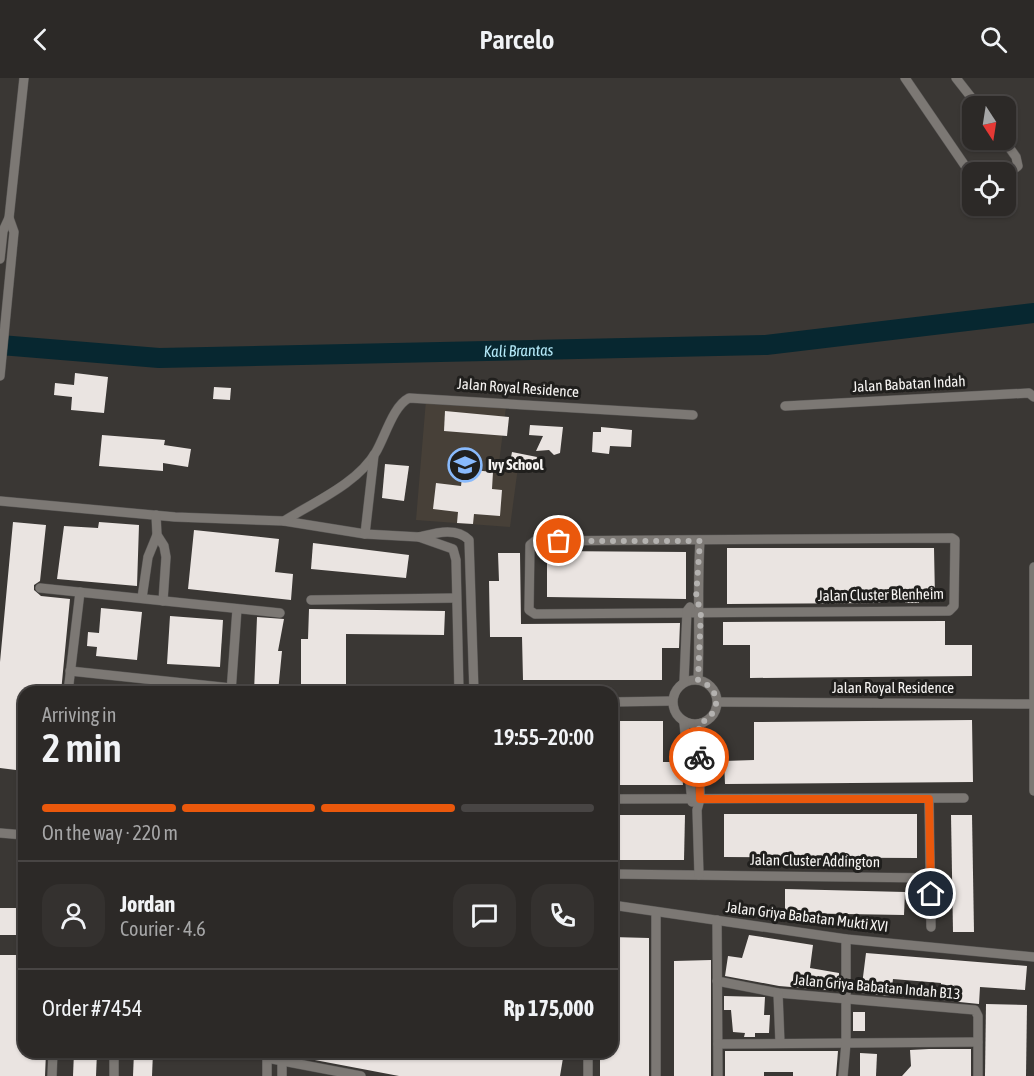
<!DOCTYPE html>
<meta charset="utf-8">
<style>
body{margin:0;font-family:"Asap Condensed",sans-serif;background:#34312f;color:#f1f3f6;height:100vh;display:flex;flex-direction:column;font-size:22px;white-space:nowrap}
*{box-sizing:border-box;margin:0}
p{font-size:20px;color:#a6a6a7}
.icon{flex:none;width:33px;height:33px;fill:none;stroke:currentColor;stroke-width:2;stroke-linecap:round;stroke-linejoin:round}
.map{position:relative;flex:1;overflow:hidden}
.details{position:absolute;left:18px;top:608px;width:600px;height:372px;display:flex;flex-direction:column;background:#2c2927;border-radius:18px;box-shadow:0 2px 4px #0004,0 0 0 2px #484544}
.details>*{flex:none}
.needle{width:39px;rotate:168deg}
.buttons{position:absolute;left:962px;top:18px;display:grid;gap:12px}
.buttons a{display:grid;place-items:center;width:54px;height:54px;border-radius:12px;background:#2c2927;box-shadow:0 2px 4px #0004,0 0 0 2px #484544;font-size:30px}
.pin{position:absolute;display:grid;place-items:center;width:51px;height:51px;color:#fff;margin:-26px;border:3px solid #fff;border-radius:50%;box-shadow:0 2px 6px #0007}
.courier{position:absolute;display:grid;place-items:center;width:60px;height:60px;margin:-30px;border:4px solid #ea580c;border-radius:50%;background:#fff;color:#222;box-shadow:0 2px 8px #0007}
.headline em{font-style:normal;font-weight:600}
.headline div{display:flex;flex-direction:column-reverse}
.headline{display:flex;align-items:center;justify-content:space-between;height:102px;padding:0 24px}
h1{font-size:39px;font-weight:600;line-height:45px}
.bar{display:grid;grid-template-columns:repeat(4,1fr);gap:9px 6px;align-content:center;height:72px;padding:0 24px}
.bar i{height:8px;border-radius:4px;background:#484544}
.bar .selected{background:#ea580c}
.bar p{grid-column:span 4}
.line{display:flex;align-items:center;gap:15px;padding:0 24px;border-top:2px solid #484544}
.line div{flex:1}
.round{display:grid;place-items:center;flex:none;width:63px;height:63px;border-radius:18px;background:#34312f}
header{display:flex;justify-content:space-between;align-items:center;height:78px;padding:0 24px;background:#2c2927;font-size:27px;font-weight:600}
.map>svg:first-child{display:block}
.built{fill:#474038}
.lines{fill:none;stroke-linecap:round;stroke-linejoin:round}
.river{stroke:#072730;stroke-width:20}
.building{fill:#eae4e1}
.minor-casing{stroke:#585654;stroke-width:10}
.minor{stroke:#7c7874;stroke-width:9}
.done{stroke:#b4b2b0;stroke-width:6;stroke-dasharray:0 10.8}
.route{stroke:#ea580c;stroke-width:8}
.labels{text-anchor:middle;stroke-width:6;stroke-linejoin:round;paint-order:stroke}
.street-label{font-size:15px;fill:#f6f4f2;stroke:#201f1d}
.poi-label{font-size:15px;font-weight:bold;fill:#f6f4f2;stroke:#201f1d;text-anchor:start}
.water-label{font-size:16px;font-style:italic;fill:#b4e9f8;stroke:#201f1d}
</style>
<header><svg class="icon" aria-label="back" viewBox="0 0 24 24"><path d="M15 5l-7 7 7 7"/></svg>Parcelo<svg class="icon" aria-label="search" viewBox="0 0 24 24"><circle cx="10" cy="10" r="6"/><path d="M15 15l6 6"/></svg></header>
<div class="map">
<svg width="1034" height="998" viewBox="0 0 1034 998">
<rect width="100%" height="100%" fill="#3a3734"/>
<path class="built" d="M 426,322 L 506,329 L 499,385 L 518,389 L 510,449 L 416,442 Z"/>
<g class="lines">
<path class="river" id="s1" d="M 0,267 L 159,280 L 766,267 L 1034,235"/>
</g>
<g class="building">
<path d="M 75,295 L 108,299 L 104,335 L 71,332 L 72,319 L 54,317 L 55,305 L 74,307 Z"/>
<path d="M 214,309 L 231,310 L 230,322 L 213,321 Z"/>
<path d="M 445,333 L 509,339 L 507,358 L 444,353 Z"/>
<path d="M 530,347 L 563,349 L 560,375 L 554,377 L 549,372 L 536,373 L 543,358 L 529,357 Z"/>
<path d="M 601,349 L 632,352 L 631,369 L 610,368 L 609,376 L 592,374 L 593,354 L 601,354 Z"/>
<path d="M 102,357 L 165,362 L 164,367 L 191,371 L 188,389 L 163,385 L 163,393 L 99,388 Z"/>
<path d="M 512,374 L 537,379 L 534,390 L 510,385 Z"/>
<path d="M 385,386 L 409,388 L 404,423 L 382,420 Z"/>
<path d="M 463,391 L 493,394 L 492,411 L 502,412 L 500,438 L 474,436 L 473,446 L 457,445 L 458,434 L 433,431 L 436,405 L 461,408 Z"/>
<path d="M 13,444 L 46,447 L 40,503 L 34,507 L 34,512 L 41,518 L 70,521 L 61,614 L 24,614 L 24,660 L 16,666 L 18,672 L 24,675 L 24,693 L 0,690 L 0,584 Z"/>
<path d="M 99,444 L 139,447 L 137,508 L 57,501 L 64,448 L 98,450 Z"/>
<path d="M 194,452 L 279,461 L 275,494 L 293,496 L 291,522 L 188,511 Z"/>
<path d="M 313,465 L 409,477 L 406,500 L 311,491 Z"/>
<path d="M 727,470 L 934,470 L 935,520 L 919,520 L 919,525 L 905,525 L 905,519 L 892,519 L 881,520 L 881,525 L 727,526 Z"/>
<path d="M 547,473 L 686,474 L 686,521 L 547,519 Z"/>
<path d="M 498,475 L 520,475 L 521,546 L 680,545 L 679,570 L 662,570 L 662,602 L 523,602 L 522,559 L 490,559 L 489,503 L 499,503 Z"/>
<path d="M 101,530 L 142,534 L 137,582 L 96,578 L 97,569 L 87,568 L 88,554 L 99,555 Z"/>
<path d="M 309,531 L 445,533 L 444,557 L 346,556 L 346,607 L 301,608 L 301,561 L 308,561 Z"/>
<path d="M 170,538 L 223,542 L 220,589 L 167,586 Z"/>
<path d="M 257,539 L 284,541 L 278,573 L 282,573 L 278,614 L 254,614 Z"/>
<path d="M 945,543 L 945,567 L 972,567 L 972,598 L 750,600 L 750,567 L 723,567 L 723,544 Z"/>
<path d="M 972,642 L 973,704 L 725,706 L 724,683 L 754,682 L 754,644 Z"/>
<path d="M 612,643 L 663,643 L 663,684 L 681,684 L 683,707 L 612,707 Z"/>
<path d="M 724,736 L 917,736 L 917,780 L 724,779 Z"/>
<path d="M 612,737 L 685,737 L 684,782 L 612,782 Z"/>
<path d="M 951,737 L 972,737 L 974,854 L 953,854 Z"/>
<path d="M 785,811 L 905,814 L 904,837 L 785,835 Z"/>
<rect x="0" y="830" width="23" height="27"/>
<path d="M 749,857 L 813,867 L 810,890 L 839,895 L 839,913 L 779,908 L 725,898 L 728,878 L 742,880 Z"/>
<path d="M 612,859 L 649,860 L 649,998 L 600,998 L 600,974 L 612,974 Z"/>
<path d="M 866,875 L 1027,888 L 1025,912 L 980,909 L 979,926 L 940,922 L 941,905 L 893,901 L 891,918 L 861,915 Z"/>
<path d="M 0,877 L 24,877 L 24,974 L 46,974 L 45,998 L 0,998 Z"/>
<path d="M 711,882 L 711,998 L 674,998 L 674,883 Z"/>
<path d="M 724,918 L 765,919 L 764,937 L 770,937 L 769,955 L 755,955 L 755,959 L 744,959 L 745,955 L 733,954 L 731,932 L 724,932 Z"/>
<path d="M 986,926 L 1027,927 L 1026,998 L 985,998 Z"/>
<rect x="853" y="934" width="12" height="19"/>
<path d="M 929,971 L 971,971 L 971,998 L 902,998 L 911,988 L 910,972 Z"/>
<path d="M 725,973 L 838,973 L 836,998 L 793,998 L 793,994 L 764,994 L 764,998 L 725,998 Z"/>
<path d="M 74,974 L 97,974 L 96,998 L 73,998 Z"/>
<path d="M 134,974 L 153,974 L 152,998 L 133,998 Z"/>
<path d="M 299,974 L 564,974 L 560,998 L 399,998 L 299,979 Z"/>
<path d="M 860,975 L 877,976 L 876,998 L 860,998 Z"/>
</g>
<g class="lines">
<defs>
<g id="minor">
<path d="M 905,0 L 972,98"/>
<path d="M 956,0 L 978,28"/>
<path d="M 1004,62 L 1016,79 L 1018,88 L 1005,98"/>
<path d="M 0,181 L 3,153 L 9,140 L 24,0"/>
<path d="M 0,298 L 14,154 L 9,140"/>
<path d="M 785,328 L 1029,315 L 1034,319"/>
<path d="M 0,423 L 175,439 L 284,443 L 365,456 L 419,459"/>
<path d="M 156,437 L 157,457 L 164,468 L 166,479 L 163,523"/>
<path d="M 284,443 C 314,424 357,406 376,374 C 385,359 393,328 409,320 L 693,337"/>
<path d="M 365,456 L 374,377"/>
<path d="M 952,460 L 955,462 L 954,528 L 949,533 L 535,536 L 529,532 L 530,467 L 535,463 Z"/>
<path d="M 1034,489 L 1034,713"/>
<path d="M 40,510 L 280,535"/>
<path d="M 142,520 L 148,479 L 157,457"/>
<path d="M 311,522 L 456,520"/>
<path d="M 70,593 L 231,610"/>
<circle cx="695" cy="624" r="22"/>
<path d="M 698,602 C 700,555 697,510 700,463"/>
<path d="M 684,604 L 687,533 L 690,529"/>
<path d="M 68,614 L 80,514"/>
<path d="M 231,614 L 237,531"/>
<path d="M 459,614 L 456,482 L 453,471 L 419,459 C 436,455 456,449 469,462 L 474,614"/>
<path d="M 612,624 L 672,623"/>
<path d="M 718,624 L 1033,626"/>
<path d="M 684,645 L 692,724"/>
<path d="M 23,667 L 24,668"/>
<path d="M 612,721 L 964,720"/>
<path d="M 929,721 L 931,849"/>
<path d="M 0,755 L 24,757"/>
<path d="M 612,796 L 931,800"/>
<path d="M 699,797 L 697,732 L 700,721 L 699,646"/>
<path d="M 612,827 L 846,861 L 1034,879"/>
<path d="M 656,834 L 656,998"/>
<path d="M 717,842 L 718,998"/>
<path d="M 717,903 L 778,915 L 975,932 L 978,938 L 978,998"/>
<path d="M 778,915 L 780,965"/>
<path d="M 718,966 L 978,964"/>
<path d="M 114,974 L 114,998"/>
<path d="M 588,974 L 588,998"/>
<path d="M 267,980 L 361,998"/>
<path d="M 52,998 L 53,974"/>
<path d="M 267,998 L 267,976"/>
<path d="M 282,998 L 282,974"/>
<path d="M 843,998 L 846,965 L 846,861"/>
</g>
</defs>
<use href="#minor" class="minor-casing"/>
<use href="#minor" class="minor"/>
</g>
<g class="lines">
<path class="done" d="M 559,463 L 700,463 L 696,520 L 701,533 L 698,602 C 722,611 722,635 699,646 L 699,679"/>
<path class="route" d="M 699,679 L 700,721 L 929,721 L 931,816"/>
</g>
<defs>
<symbol id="school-ring" viewBox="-11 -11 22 22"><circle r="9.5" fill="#201f1d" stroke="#89bafc" stroke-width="1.5"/><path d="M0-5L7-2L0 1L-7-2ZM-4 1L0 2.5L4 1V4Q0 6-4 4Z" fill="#89bafc"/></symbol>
</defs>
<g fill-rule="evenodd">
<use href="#school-ring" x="446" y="368" width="38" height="38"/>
</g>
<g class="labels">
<g class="street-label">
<text transform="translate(909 306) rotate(-3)" y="5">Jalan Babatan Indah</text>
<text transform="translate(518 310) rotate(4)" y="5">Jalan Royal Residence</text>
<text transform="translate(881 517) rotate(-1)" y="5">Jalan Cluster Blenheim</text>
<text x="893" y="615">Jalan Royal Residence</text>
<text transform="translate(815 783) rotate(1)" y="5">Jalan Cluster Addington</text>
<text transform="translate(807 839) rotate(7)" y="5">Jalan Griya Babatan Mukti XVI</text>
<text transform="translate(877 909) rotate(5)" y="5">Jalan Griya Babatan Indah B13</text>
</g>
<g class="poi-label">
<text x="488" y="392">Ivy School</text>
</g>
<g class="water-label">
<text dy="6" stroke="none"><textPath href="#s1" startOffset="519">Kali Brantas</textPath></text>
</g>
</g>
</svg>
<div class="buttons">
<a><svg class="needle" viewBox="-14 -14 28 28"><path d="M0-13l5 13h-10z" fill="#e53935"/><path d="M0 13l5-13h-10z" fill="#a6a6a7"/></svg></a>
<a><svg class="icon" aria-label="locate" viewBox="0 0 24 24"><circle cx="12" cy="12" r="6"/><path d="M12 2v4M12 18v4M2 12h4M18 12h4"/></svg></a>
</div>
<div class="pin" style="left:559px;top:463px;background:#ea580c"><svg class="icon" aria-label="bag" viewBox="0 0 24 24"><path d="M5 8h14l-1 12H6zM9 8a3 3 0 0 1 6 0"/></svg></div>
<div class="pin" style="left:931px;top:816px;background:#1f2937"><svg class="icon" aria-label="home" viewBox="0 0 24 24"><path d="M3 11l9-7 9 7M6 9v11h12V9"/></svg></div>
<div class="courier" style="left:699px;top:679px"><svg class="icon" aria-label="bike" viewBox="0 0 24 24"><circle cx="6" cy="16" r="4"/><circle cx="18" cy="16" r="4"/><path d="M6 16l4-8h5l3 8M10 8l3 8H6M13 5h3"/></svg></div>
<section class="details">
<div class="headline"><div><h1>2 min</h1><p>Arriving in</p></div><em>19:55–20:00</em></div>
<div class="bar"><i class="selected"></i><i class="selected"></i><i class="selected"></i><i></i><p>On the way · 220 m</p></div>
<div class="line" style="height:108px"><a class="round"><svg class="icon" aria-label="person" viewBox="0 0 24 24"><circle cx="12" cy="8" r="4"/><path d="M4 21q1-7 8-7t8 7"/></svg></a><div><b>Jordan</b><p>Courier · 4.6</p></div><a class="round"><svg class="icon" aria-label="chat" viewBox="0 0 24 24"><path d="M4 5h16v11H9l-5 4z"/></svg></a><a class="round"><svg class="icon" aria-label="phone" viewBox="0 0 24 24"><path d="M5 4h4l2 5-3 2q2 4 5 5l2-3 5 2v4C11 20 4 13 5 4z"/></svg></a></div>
<div class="line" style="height:78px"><div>Order #7454</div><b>Rp 175,000</b></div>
</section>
</div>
